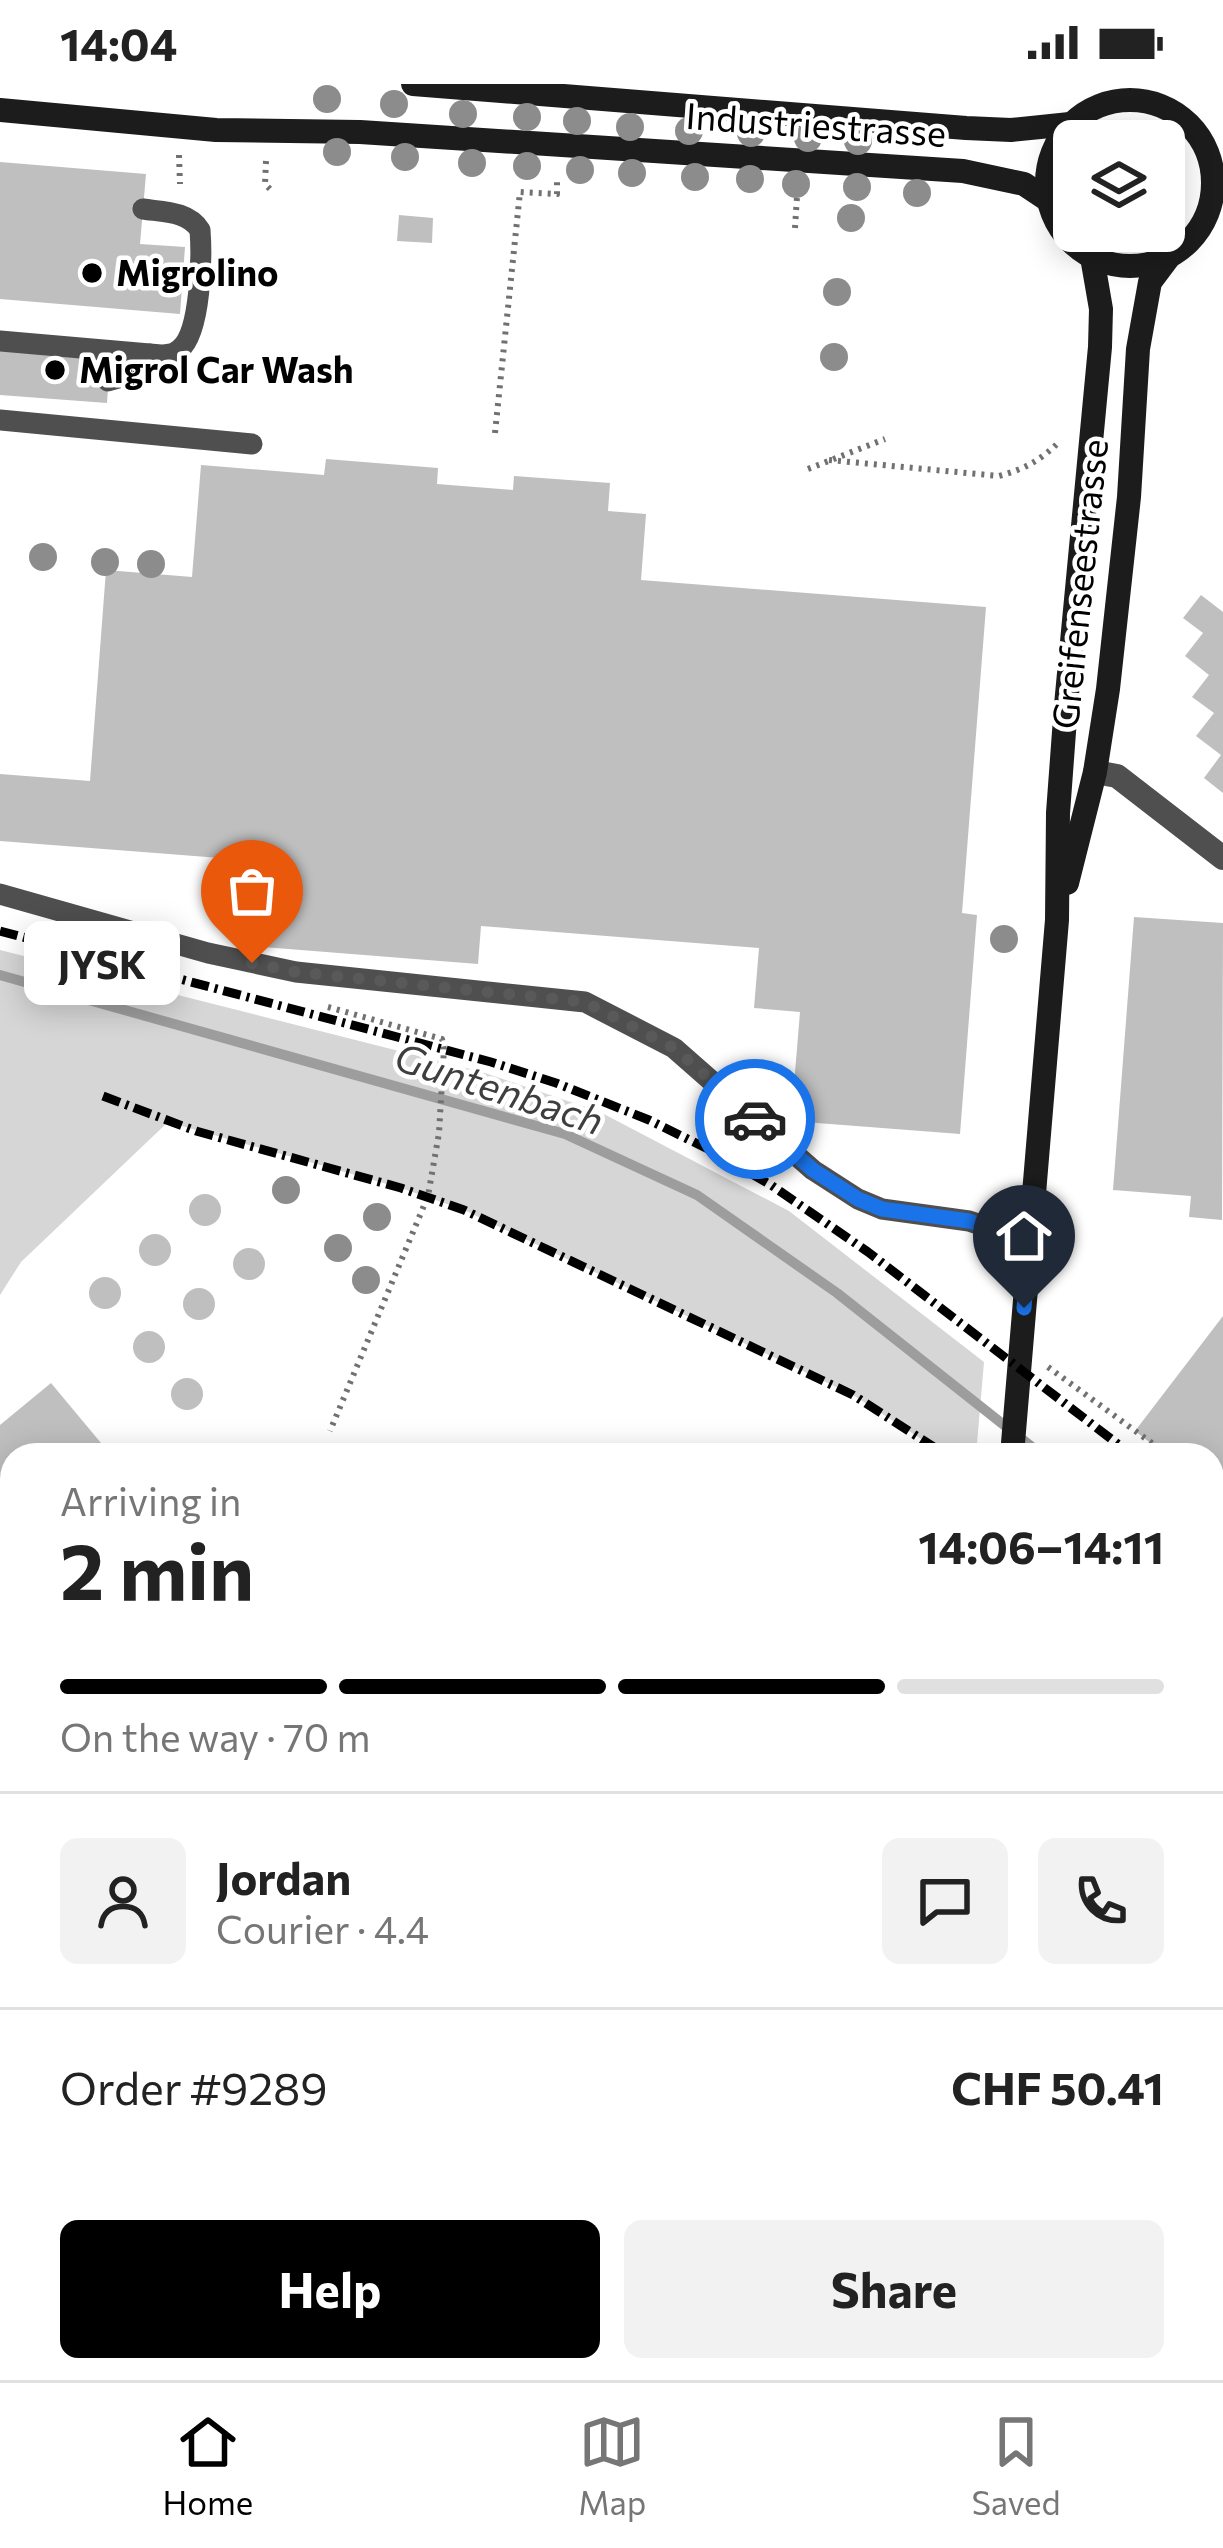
<!DOCTYPE html>
<meta charset="utf-8">
<style>
body{margin:0;font-family:Commissioner,sans-serif;background:#f2f2f2;color:#222;height:100vh;display:flex;flex-direction:column;font-size:45px;white-space:nowrap}
*{box-sizing:border-box;margin:0}
p{font-size:39px;color:#767676}
.icon{flex:none;width:66px;height:66px;fill:none;stroke:currentColor;stroke-width:2;stroke-linecap:round;stroke-linejoin:round}
.map{position:relative;flex:1;overflow:hidden}
.details{position:absolute;left:0px;top:1359px;width:1224px;height:939px;display:flex;flex-direction:column;background:#fff;border-radius:36px 36px 0 0;box-shadow:0 6px 30px #0003}
.details>*{flex:none}
.fabs{position:absolute;left:1053px;top:36px;display:grid;gap:24px}
.fabs a{display:grid;place-items:center;width:132px;height:132px;border-radius:18px;background:#fff;box-shadow:0 6px 30px #0003;font-size:60px}
.pin{position:absolute;display:grid;place-items:center;width:102px;height:102px;color:#fff;margin:-123px -51px;border-radius:50% 50% 50% 0;rotate:-45deg;box-shadow:0 0 12px #0007}
.pin .icon{rotate:45deg}
.courier{position:absolute;display:grid;place-items:center;width:120px;height:120px;margin:-60px;border:9px solid #1a73e8;border-radius:50%;background:#fff;color:#222;box-shadow:0 3px 15px #0007}
.bubble{position:absolute;height:84px;border-radius:18px;background:#fff;box-shadow:0 6px 30px #0003;font-size:39px;font-weight:700;line-height:84px;text-align:center}
.summary em{font-style:normal;font-weight:700}
.summary div{display:flex;flex-direction:column-reverse}
.summary{display:flex;align-items:center;justify-content:space-between;height:204px;padding:0 60px}
h1{font-size:78px;font-weight:700;line-height:90px}
.bar{display:grid;grid-template-columns:repeat(4,1fr);gap:18px 12px;align-content:center;height:144px;padding:0 60px}
.bar i{height:15px;border-radius:9px;background:#e0e0e0}
.bar .current{background:#000}
.bar p{grid-column:span 4}
.line{display:flex;align-items:center;gap:30px;padding:0 60px;border-top:3px solid #e0e0e0}
.line div{flex:1}
.round{display:grid;place-items:center;flex:none;width:126px;height:126px;border-radius:18px;background:#f2f2f2}
.cta{display:flex;gap:24px;margin-top:auto;padding:24px 60px}
.cta a{flex:1;height:138px;border-radius:18px;background:#000;color:#fff;font-size:48px;font-weight:700;line-height:138px;text-align:center}
.cta a+a{background:#f2f2f2;color:#222}
.status{display:flex;justify-content:space-between;align-items:center;height:84px;padding:0 60px;background:#fff;direction:ltr}
.status svg{height:33px;fill:currentColor}
.dock{display:flex;justify-content:space-around;align-items:center;height:168px;border-top:3px solid #e0e0e0;background:#fff;font-size:33px;color:#767676}
.dock a{display:grid;justify-items:center;gap:6px}
.dock .current{color:#000}
.map>svg:first-child{display:block}
.green{fill:#d6d6d6}
.lines{fill:none;stroke-linecap:round;stroke-linejoin:round}
.stream{stroke:#9d9d9d;stroke-width:10}
.building{fill:#bfbfbf}
.path{stroke:#717171;stroke-width:6;stroke-dasharray:3 6;stroke-linecap:butt}
.lane{stroke:#4f4f4f;stroke-width:21}
.street{stroke:#4f4f4f;stroke-width:24}
.secondary{stroke:#1c1c1c;stroke-width:24}
.rail{stroke:#000;stroke-width:9;stroke-dasharray:18 6 3 6;stroke-linecap:butt}
.tree{fill:#8c8c8c}
.done{stroke:#595959;stroke-width:12;stroke-dasharray:0 21.6}
.route{stroke:#1a73e8;stroke-width:15}
.poi-dot{fill:#000;stroke:#fff;stroke-width:4.5}
.labels{text-anchor:middle;stroke-width:9;stroke-linejoin:round;paint-order:stroke}
.street-label{font-size:36px;fill:#000;stroke:#fff}
.poi-label{font-size:36px;font-weight:bold;fill:#000;stroke:#fff;text-anchor:start}
.water-label{font-size:39px;font-style:italic;fill:#3e3e3e;stroke:#fff}
</style>
<div class="status"><b>14:04</b><svg viewBox="0 0 49 12"><path d="M0 12V9h3v3zM5 12V6h3v6zM10 12V3h3v9zM15 12V0h3v12zM26 1h20v11H26zM47 4h2v5h-2z"/></svg></div>
<div class="map">
<svg width="1223" height="2296" viewBox="0 0 1223 2296">
<rect width="100%" height="100%" fill="#fff"/>
<g class="green">
<path d="M 0,866 L 482,988 L 600,1028 L 789,1127 L 984,1278 L 976,1371 L 946,1371 L 853,1311 L 464,1126 L 401,1104 L 168,1038 L 21,1178 L 0,1211 Z"/>
<path d="M 12,2151 L 12,2286 L 681,2286 L 686,2296 L 0,2296 L 0,2166 Z"/>
</g>
<g class="lines">
<path class="stream" d="M 0,891 L 565,1050 L 697,1111 L 837,1209 L 1042,1371"/>
</g>
<g class="building">
<path d="M 0,78 L 146,90 L 140,160 L 185,163 L 180,230 L 0,215 Z"/>
<path d="M 399,131 L 433,134 L 432,159 L 397,157 Z"/>
<path d="M 0,266 L 110,275 L 107,319 L 0,311 Z"/>
<path d="M 326,375 L 438,384 L 437,400 L 513,406 L 514,392 L 610,399 L 608,427 L 646,430 L 641,496 L 986,523 L 962,829 L 977,831 L 960,1050 L 791,1037 L 800,928 L 754,924 L 759,864 L 481,842 L 478,880 L 263,863 L 268,799 L 283,800 L 284,779 L 0,757 L 0,690 L 90,697 L 106,486 L 192,493 L 201,381 L 324,391 Z"/>
<path d="M 1201,511 L 1223,528 L 1223,709 L 1204,694 L 1221,671 L 1196,652 L 1214,629 L 1192,613 L 1209,591 L 1185,572 L 1203,549 L 1183,534 Z"/>
<path d="M 1134,833 L 1223,839 L 1222,1136 L 1189,1133 L 1191,1112 L 1113,1106 Z"/>
<circle cx="205" cy="1126" r="16"/>
<circle cx="155" cy="1166" r="16"/>
<circle cx="249" cy="1180" r="16"/>
<circle cx="105" cy="1209" r="16"/>
<circle cx="199" cy="1220" r="16"/>
<path d="M 1223,1232 L 1223,1408 L 1220,1412 L 1212,1406 L 1212,1371 L 1166,1371 L 1135,1347 Z"/>
<circle cx="149" cy="1263" r="16"/>
<circle cx="187" cy="1310" r="16"/>
<path d="M 51,1299 L 111,1371 L 12,1371 L 12,1440 L 0,1425 L 0,1341 Z"/>
<path d="M 1220,1638 L 1223,1640 L 1223,1904 L 1212,1895 L 1212,1649 Z"/>
<path d="M 1223,2076 L 1223,2130 L 1212,2122 L 1212,2091 Z"/>
</g>
<g class="lines">
<g class="path">
<path d="M 179,71 L 180,100"/>
<path d="M 266,77 L 265,100 L 274,109"/>
<path d="M 795,144 L 797,112"/>
<path d="M 495,349 L 520,108 L 557,110 L 557,94"/>
<path d="M 829,376 L 999,392 C 1025,385 1041,376 1060,357"/>
<path d="M 808,385 L 885,355"/>
<path d="M 328,923 L 442,955 L 444,965 L 439,1049 L 428,1112 L 330,1347"/>
<path d="M 1048,1283 L 1168,1371"/>
<path d="M 1212,1403 L 1223,1411"/>
<path d="M 0,1538 L 12,1550"/>
<path d="M 0,1976 L 12,1998"/>
</g>
<g class="lane">
<path d="M 0,257 L 161,271 C 170,270 173,271 180,265 C 201,248 202,172 200,146 C 188,127 163,128 143,125"/>
<path d="M 108,297 L 129,291 L 150,270"/>
<path d="M 0,336 L 252,360"/>
<path d="M 0,810 L 208,869 L 296,888 L 585,918 L 674,964 L 813,1086 L 858,1115 L 882,1125 L 969,1137 L 1002,1148 L 1030,1149"/>
</g>
<g class="street">
<path d="M 1095,688 L 1117,692 L 1223,774"/>
<path d="M 0,1594 L 12,1610"/>
</g>
<g class="secondary">
<path d="M 413,0 L 966,44 L 1011,46 L 1070,40"/>
<circle cx="1130" cy="99" r="83"/>
<path d="M 0,26 L 216,46 L 360,48 L 963,87 L 1024,100 L 1048,116"/>
<path d="M 1067,799 L 1095,688 L 1108,605 L 1129,413 L 1138,265 L 1150,198 L 1168,174"/>
<path d="M 1012,1371 L 1057,836 L 1058,729 L 1066,621 L 1100,263 L 1101,225 L 1092,173"/>
<path d="M 1156,2286 L 1159,2296"/>
</g>
<g class="rail">
<path d="M 0,847 L 491,978 L 556,999 L 649,1036 L 710,1066 L 771,1101 L 868,1168 L 1132,1371"/>
<path d="M 103,1012 L 196,1047 L 401,1104 L 464,1126 L 853,1311 L 946,1371"/>
<path d="M 1212,1433 L 1223,1441"/>
<path d="M 1212,1460 L 1223,1472"/>
<path d="M 1212,1577 L 1223,1586"/>
<path d="M 1212,1601 L 1223,1612"/>
</g>
</g>
<g class="tree">
<circle cx="327" cy="15" r="14"/>
<circle cx="394" cy="20" r="14"/>
<circle cx="463" cy="30" r="14"/>
<circle cx="527" cy="33" r="14"/>
<circle cx="577" cy="37" r="14"/>
<circle cx="630" cy="43" r="14"/>
<circle cx="689" cy="47" r="14"/>
<circle cx="751" cy="49" r="14"/>
<circle cx="808" cy="54" r="14"/>
<circle cx="858" cy="57" r="14"/>
<circle cx="337" cy="68" r="14"/>
<circle cx="405" cy="73" r="14"/>
<circle cx="472" cy="79" r="14"/>
<circle cx="527" cy="82" r="14"/>
<circle cx="580" cy="86" r="14"/>
<circle cx="632" cy="89" r="14"/>
<circle cx="695" cy="93" r="14"/>
<circle cx="750" cy="95" r="14"/>
<circle cx="796" cy="100" r="14"/>
<circle cx="857" cy="103" r="14"/>
<circle cx="917" cy="109" r="14"/>
<circle cx="851" cy="134" r="14"/>
<circle cx="837" cy="208" r="14"/>
<circle cx="834" cy="273" r="14"/>
<circle cx="43" cy="473" r="14"/>
<circle cx="105" cy="478" r="14"/>
<circle cx="151" cy="480" r="14"/>
<circle cx="1004" cy="855" r="14"/>
<circle cx="286" cy="1106" r="14"/>
<circle cx="377" cy="1133" r="14"/>
<circle cx="338" cy="1164" r="14"/>
<circle cx="366" cy="1196" r="14"/>
</g>
<g class="lines">
<path class="done" d="M 252,879 L 296,888 L 585,918 L 674,964 L 755,1035"/>
<path class="route" d="M 755,1035 L 813,1086 L 858,1115 L 882,1125 L 969,1137 L 1002,1148 L 1030,1149 L 1024,1224"/>
</g>
<g class="poi-dot">
<circle cx="92" cy="189" r="12"/>
<circle cx="55" cy="286" r="12"/>
</g>
<g class="labels">
<g class="street-label">
<text transform="translate(816 41) rotate(4)" y="13">Industriestrasse</text>
<text transform="translate(1080 500) rotate(-84)" y="13">Greifenseestrasse</text>
</g>
<g class="poi-label">
<text x="116" y="202">Migrolino</text>
<text x="79" y="299">Migrol Car Wash</text>
</g>
<g class="water-label">
<text transform="translate(499 1005) rotate(18)" y="14">Guntenbach</text>
</g>
</g>
</svg>
<div class="fabs">
<a><svg class="icon" aria-label="layers" viewBox="0 0 24 24"><path d="M12 4l9 5-9 5-9-5zM3 14l9 5 9-5"/></svg></a>
</div>
<div class="pin" style="left:252px;top:879px;background:#ea580c"><svg class="icon" aria-label="bag" viewBox="0 0 24 24"><path d="M5 8h14l-1 12H6zM9 8a3 3 0 0 1 6 0"/></svg></div>
<div class="pin" style="left:1024px;top:1224px;background:#1f2937"><svg class="icon" aria-label="home" viewBox="0 0 24 24"><path d="M3 11l9-7 9 7M6 9v11h12V9"/></svg></div>
<div class="courier" style="left:755px;top:1035px"><svg class="icon" aria-label="car" viewBox="0 0 24 24"><path d="M5 17H2v-5l4-1 3-4h7l3 4 3 1v5h-3M9 17h6M6 11h13"/><circle cx="7" cy="17" r="2"/><circle cx="17" cy="17" r="2"/></svg></div>
<div class="bubble" style="left:24px;top:837px;width:156px">JYSK</div>
<section class="details">
<div class="summary"><div><h1>2 min</h1><p>Arriving in</p></div><em>14:06–14:11</em></div>
<div class="bar"><i class="current"></i><i class="current"></i><i class="current"></i><i></i><p>On the way · 70 m</p></div>
<div class="line" style="height:216px"><a class="round"><svg class="icon" aria-label="person" viewBox="0 0 24 24"><circle cx="12" cy="8" r="4"/><path d="M4 21q1-7 8-7t8 7"/></svg></a><div><b>Jordan</b><p>Courier · 4.4</p></div><a class="round"><svg class="icon" aria-label="chat" viewBox="0 0 24 24"><path d="M4 5h16v11H9l-5 4z"/></svg></a><a class="round"><svg class="icon" aria-label="phone" viewBox="0 0 24 24"><path d="M5 4h4l2 5-3 2q2 4 5 5l2-3 5 2v4C11 20 4 13 5 4z"/></svg></a></div>
<div class="line" style="height:156px"><div>Order #9289</div><b>CHF 50.41</b></div>
<div class="cta"><a>Help</a><a>Share</a></div>
</section>
</div>
<nav class="dock">
<a class="current"><svg class="icon" aria-label="home" viewBox="0 0 24 24"><path d="M3 11l9-7 9 7M6 9v11h12V9"/></svg>Home</a>
<a><svg class="icon" aria-label="map" viewBox="0 0 24 24"><path d="M3 6l6-2 6 2 6-2v14l-6 2-6-2-6 2zM9 4v14M15 6v14"/></svg>Map</a>
<a><svg class="icon" aria-label="saved" viewBox="0 0 24 24"><path d="M7 4h10v16l-5-4-5 4z"/></svg>Saved</a>
</nav>
